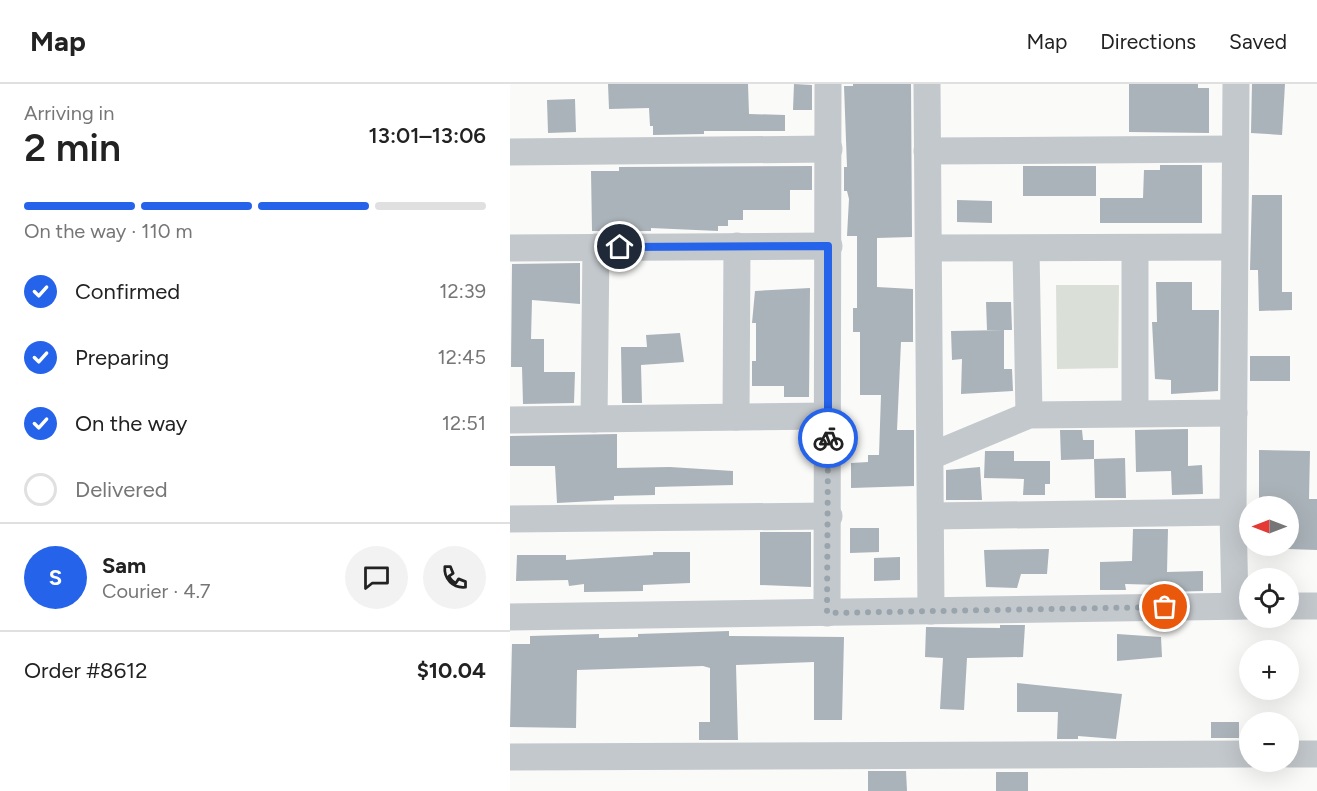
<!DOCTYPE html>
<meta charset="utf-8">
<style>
body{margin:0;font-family:Figtree,sans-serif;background:#f2f2f2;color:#222;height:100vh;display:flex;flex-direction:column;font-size:22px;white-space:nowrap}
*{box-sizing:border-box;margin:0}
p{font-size:20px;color:#767676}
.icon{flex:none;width:33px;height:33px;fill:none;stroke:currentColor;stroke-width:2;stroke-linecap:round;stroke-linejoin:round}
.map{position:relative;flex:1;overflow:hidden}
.sheet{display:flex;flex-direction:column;background:#fff;width:510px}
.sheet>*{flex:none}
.needle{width:39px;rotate:270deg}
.tools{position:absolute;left:729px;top:412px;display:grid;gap:12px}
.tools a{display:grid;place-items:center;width:60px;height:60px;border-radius:50%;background:#fff;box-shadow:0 6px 24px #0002;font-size:30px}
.pin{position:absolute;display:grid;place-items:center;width:51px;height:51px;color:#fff;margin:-26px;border:3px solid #fff;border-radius:50%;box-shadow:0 2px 6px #0007}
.courier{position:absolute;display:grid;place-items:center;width:60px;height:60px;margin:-30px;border:4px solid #2563eb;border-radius:50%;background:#fff;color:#222;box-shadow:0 2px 8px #0007}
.headline em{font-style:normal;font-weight:600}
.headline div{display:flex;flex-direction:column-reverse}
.headline{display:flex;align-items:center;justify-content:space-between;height:102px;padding:0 24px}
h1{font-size:39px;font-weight:600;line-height:45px}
.bar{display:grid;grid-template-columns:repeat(4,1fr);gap:9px 6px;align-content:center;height:72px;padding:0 24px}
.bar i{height:8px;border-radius:4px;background:#e0e0e0}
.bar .selected{background:#2563eb}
.bar p{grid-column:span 4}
.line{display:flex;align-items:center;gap:15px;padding:0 24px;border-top:2px solid #e0e0e0}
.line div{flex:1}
.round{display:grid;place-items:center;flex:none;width:63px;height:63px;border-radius:32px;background:#f2f2f2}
ol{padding:0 24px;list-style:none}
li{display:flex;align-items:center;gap:18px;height:66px}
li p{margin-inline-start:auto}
li .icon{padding:6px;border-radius:50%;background:#2563eb;color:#fff;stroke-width:4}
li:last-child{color:#767676}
li i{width:33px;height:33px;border:3px solid #e0e0e0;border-radius:50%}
header{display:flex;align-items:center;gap:36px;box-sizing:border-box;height:84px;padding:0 30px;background:#fff;border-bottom:2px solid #e0e0e0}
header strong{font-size:28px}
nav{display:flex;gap:33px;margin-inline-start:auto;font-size:21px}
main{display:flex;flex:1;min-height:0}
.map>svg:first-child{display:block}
.green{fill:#dadfd7}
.building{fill:#aab3b9}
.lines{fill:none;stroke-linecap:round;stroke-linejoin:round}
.street{stroke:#c3c8cc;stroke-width:27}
.done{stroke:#99a4ac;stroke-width:6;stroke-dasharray:0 10.8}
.route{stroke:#2563eb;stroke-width:8}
</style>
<header>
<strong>Map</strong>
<nav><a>Map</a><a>Directions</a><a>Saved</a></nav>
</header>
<main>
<section class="sheet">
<div class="headline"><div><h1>2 min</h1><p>Arriving in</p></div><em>13:01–13:06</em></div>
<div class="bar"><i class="selected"></i><i class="selected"></i><i class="selected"></i><i></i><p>On the way · 110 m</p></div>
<ol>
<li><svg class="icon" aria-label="check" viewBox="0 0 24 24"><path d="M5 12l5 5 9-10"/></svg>Confirmed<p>12:39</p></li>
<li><svg class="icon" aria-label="check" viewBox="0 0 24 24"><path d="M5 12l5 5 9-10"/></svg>Preparing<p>12:45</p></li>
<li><svg class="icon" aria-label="check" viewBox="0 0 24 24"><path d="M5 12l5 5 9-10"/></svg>On the way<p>12:51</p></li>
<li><i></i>Delivered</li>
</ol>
<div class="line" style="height:108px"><b class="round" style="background:#2563eb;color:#fff">S</b><div><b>Sam</b><p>Courier · 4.7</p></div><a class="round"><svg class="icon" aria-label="chat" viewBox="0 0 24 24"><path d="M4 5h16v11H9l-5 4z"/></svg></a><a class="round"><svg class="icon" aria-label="phone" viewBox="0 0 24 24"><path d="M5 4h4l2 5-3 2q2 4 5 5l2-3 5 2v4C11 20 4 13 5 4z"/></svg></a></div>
<div class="line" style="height:78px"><div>Order #8612</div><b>$10.04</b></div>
</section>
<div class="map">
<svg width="807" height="707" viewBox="0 0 807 707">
<rect width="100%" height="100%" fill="#fafaf8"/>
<path class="green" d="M 546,201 L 609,201 L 608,284 L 547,285 Z"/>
<g class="building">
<path d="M 98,0 L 238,0 L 239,30 L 275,31 L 275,47 L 194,47 L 194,50 L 143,51 L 143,42 L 140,42 L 139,24 L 99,25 Z"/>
<path d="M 284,0 L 302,1 L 302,26 L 283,26 Z"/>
<path d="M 343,0 L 401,0 L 402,153 L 367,154 L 367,203 L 403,205 L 403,258 L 391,258 L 387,346 L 404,346 L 404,402 L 341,404 L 341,379 L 358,378 L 358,371 L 369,371 L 371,311 L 350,311 L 350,248 L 343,248 L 343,224 L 347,224 L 347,152 L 337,152 L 339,115 L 337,107 L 334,107 L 334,83 L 337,83 L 334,2 L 343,2 Z"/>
<path d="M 619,0 L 688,0 L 688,4 L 699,4 L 699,49 L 619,48 Z"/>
<path d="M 742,0 L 775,0 L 772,51 L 741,49 Z"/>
<path d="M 65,15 L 66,48 L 38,49 L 37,16 Z"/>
<path d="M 650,81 L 692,81 L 692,139 L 590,139 L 590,114 L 633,114 L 634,86 L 650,86 Z"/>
<path d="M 302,82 L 302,106 L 280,106 L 280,126 L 233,126 L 233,136 L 218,136 L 218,142 L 208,142 L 208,147 L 141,144 L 141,147 L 82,147 L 81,87 L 109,87 L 109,83 Z"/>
<rect x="513" y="82" width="73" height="30"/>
<path d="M 742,111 L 772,111 L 772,208 L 782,208 L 782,226 L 749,227 L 748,186 L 740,186 Z"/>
<path d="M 447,116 L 482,117 L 482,139 L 447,138 Z"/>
<path d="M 70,179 L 70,220 L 22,216 L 21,255 L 34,255 L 34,288 L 65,288 L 64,319 L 13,320 L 12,283 L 1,283 L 2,180 Z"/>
<path d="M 646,198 L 682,198 L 682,226 L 709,226 L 708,307 L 661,310 L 661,296 L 645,295 L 642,238 L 647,238 Z"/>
<path d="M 300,204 L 299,313 L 274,313 L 274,302 L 242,302 L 242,277 L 246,277 L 246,239 L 242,239 L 245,207 Z"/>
<path d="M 476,218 L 501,218 L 502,246 L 477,246 Z"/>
<path d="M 494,246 L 494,285 L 502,285 L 503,307 L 451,310 L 452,275 L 442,276 L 441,247 Z"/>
<path d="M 170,249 L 174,278 L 131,281 L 132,319 L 112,319 L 111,263 L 137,263 L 136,251 Z"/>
<rect x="740" y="272" width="40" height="25"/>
<path d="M 678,345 L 678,382 L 692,381 L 693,410 L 662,411 L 661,387 L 626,388 L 625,346 Z"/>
<path d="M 550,346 L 572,346 L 573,356 L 584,356 L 584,375 L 551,376 Z"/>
<path d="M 107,350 L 107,384 L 160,383 L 223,387 L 223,401 L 145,403 L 145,411 L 104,412 L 104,416 L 47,419 L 45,382 L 0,382 L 0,352 Z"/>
<path d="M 749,366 L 800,367 L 799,415 L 807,415 L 807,466 L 778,465 L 778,423 L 749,423 Z"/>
<path d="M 475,367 L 504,367 L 504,377 L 540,377 L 540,400 L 535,400 L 535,411 L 513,411 L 514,395 L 474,394 Z"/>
<path d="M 615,374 L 616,414 L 585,414 L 584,375 Z"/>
<path d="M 470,383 L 472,416 L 436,416 L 436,386 Z"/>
<path d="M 340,444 L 369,444 L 369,468 L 340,469 Z"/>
<path d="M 623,445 L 658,445 L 657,488 L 693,487 L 693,507 L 653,508 L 652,501 L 615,500 L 616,506 L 590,506 L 590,478 L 622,477 Z"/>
<path d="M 250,448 L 301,448 L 301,503 L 250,501 Z"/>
<path d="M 539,465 L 537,490 L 511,490 L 507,504 L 476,503 L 474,466 Z"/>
<path d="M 143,468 L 180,468 L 180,499 L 133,501 L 133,507 L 74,508 L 74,500 L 59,502 L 58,496 L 6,497 L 7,471 L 56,471 L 56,476 L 143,471 Z"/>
<path d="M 390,473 L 390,496 L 364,497 L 364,474 Z"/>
<path d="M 490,541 L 515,541 L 513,573 L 457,574 L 454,626 L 430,625 L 433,574 L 415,573 L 416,543 L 490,544 Z"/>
<path d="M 219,547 L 219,552 L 334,553 L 332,636 L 304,636 L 304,578 L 226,581 L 228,656 L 189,656 L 189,638 L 200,638 L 200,584 L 193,582 L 67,586 L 66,644 L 0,643 L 2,560 L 20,560 L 20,552 L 89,550 L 89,554 L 128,553 L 128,550 Z"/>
<path d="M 607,550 L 651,553 L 652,573 L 607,577 Z"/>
<path d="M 507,599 L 612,610 L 606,655 L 568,652 L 568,655 L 547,655 L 548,628 L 507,628 Z"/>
<rect x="701" y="638" width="28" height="16"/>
<path d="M 358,687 L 396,687 L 397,707 L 358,707 Z"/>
<rect x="486" y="688" width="32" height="19"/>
</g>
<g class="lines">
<g class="street">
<path d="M 417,0 L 421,527"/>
<path d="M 417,67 L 724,65"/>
<path d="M 0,68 L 319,65"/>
<path d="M 0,164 L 319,162"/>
<path d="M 420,164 L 724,163"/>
<path d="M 625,164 L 625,329"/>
<path d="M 516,165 L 519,331"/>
<path d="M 226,333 L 227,162"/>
<path d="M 84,335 L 86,163"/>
<path d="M 0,336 L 319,332"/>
<path d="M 421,372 L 519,331 L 724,329"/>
<path d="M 422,432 L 723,428"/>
<path d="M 0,435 L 319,432"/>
<path d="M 725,522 L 723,428 L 726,0"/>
<path d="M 778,522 L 807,522"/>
<path d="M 317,529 L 318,0"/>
<path d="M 0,533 L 740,522"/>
<path d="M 778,670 L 807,670"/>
<path d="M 0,673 L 740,670"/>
</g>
</g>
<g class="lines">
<path class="done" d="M 318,354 L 317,529 L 655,523"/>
<path class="route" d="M 110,163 L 318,162 L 318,354"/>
</g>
</svg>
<div class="tools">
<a><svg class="needle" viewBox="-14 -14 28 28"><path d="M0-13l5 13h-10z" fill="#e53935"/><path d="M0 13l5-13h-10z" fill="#767676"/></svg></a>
<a><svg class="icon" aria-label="locate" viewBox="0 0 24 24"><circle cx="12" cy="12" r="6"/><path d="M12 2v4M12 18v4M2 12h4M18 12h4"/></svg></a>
<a>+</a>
<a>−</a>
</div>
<div class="pin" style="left:655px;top:523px;background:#ea580c"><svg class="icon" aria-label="bag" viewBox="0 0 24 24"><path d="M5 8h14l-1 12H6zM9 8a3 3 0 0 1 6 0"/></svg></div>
<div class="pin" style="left:110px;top:163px;background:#1f2937"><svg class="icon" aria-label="home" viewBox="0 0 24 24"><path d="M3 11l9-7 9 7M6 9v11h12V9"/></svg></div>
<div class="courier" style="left:318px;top:354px"><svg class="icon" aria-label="bike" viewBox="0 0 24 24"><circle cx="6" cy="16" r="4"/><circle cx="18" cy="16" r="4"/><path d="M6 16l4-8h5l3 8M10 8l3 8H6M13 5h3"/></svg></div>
</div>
</main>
